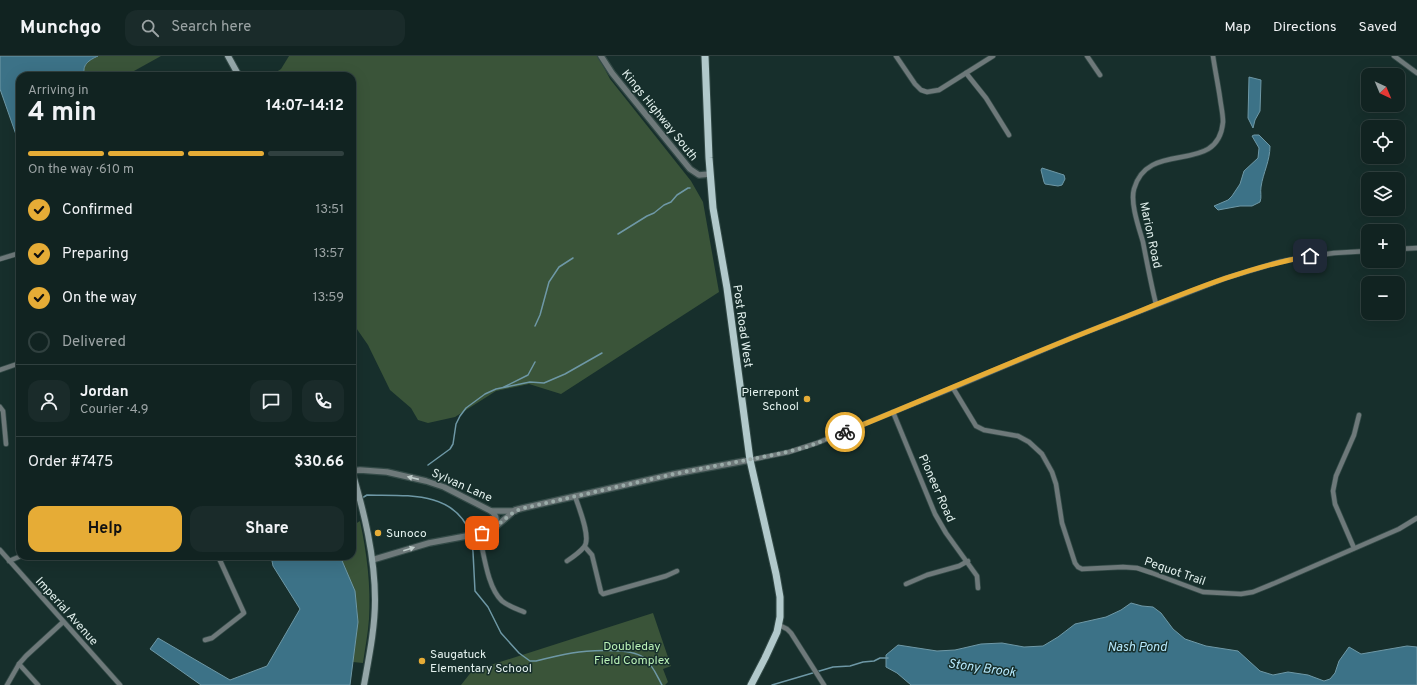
<!DOCTYPE html>
<meta charset="utf-8">
<style>
body{margin:0;font-family:Overpass,sans-serif;background:#1a2b2a;color:#f1f3f6;height:100vh;display:flex;flex-direction:column;font-size:15px;white-space:nowrap}
*{box-sizing:border-box;margin:0}
p{font-size:13px;color:#9ca4a5}
.icon{flex:none;width:22px;height:22px;fill:none;stroke:currentColor;stroke-width:2;stroke-linecap:round;stroke-linejoin:round}
.map{position:relative;flex:1;overflow:hidden}
.sheet{position:absolute;left:16px;top:16px;width:340px;height:488px;display:flex;flex-direction:column;background:#112321;border-radius:12px;box-shadow:0 4px 16px #0002,0 0 0 1px #30403f}
.sheet>*{flex:none}
.needle{width:26px;rotate:136deg}
.buttons{position:absolute;left:1361px;top:12px;display:grid;gap:8px}
.buttons a{display:grid;place-items:center;width:44px;height:44px;border-radius:8px;background:#112321;box-shadow:0 4px 16px #0002,0 0 0 1px #30403f;font-size:20px}
.pin{position:absolute;display:grid;place-items:center;width:34px;height:34px;color:#fff;margin:-17px;border-radius:8px;box-shadow:0 2px 6px #0006}
.courier{position:absolute;display:grid;place-items:center;width:40px;height:40px;margin:-20px;border:3px solid #e6ac36;border-radius:50%;background:#fff;color:#222;box-shadow:0 1px 5px #0007}
.head em{font-style:normal;font-weight:700}
.head div{display:flex;flex-direction:column-reverse}
.head{display:flex;align-items:center;justify-content:space-between;height:68px;padding:0 12px}
h1{font-size:26px;font-weight:700;line-height:30px}
.bar{display:grid;grid-template-columns:repeat(4,1fr);gap:6px 4px;align-content:center;height:48px;padding:0 12px}
.bar i{height:5px;border-radius:3px;background:#30403f}
.bar .on{background:#e6ac36}
.bar p{grid-column:span 4}
.line{display:flex;align-items:center;gap:10px;padding:0 12px;border-top:1px solid #30403f}
.line div{flex:1}
.round{display:grid;place-items:center;flex:none;width:42px;height:42px;border-radius:12px;background:#1a2b2a}
ol{padding:0 12px;list-style:none}
li{display:flex;align-items:center;gap:12px;height:44px}
li p{margin-inline-start:auto}
li .icon{padding:4px;border-radius:50%;background:#e6ac36;color:#111;stroke-width:4}
li:last-child{color:#9ca4a5}
li i{width:22px;height:22px;border:2px solid #30403f;border-radius:50%}
.primary-button{display:flex;gap:8px;margin-top:auto;padding:8px 12px}
.primary-button a{flex:1;height:46px;border-radius:12px;background:#e6ac36;color:#111;font-size:16px;font-weight:700;line-height:46px;text-align:center}
.primary-button a+a{background:#1a2b2a;color:#f1f3f6}
header{display:flex;align-items:center;gap:24px;box-sizing:border-box;height:56px;padding:0 20px;background:#112321;border-bottom:1px solid #30403f}
header strong{font-size:19px}
nav{display:flex;gap:22px;margin-inline-start:auto;font-size:14px}
.search{width:280px;height:36px;background:#1a2b2a;display:flex;align-items:center;gap:10px;box-sizing:border-box;padding:0 14px;border-radius:12px;color:#9ca4a5;font-size:15px}
.map>svg:first-child{display:block}
.green{fill:#3a5439}
.water{fill:#3c7287;stroke:#6e98a6}
.lines{fill:none;stroke-linecap:round;stroke-linejoin:round}
.stream{stroke:#6e98a6;stroke-width:1.5}
.minor-casing{stroke:#334a47;stroke-width:6}
.tertiary-casing{stroke:#334a47;stroke-width:8}
.secondary-casing{stroke:#334a47;stroke-width:8}
.primary-casing{stroke:#334a47;stroke-width:9}
.minor{stroke:#6e797a;stroke-width:4.5}
.tertiary{stroke:#6e797a;stroke-width:5.5}
.secondary{stroke:#94a6a8;stroke-width:6}
.primary{stroke:#b1c9cb;stroke-width:7}
.oneway{fill:#bfccca}
.done{stroke:#9baca9;stroke-width:4;stroke-dasharray:0 7.2}
.route{stroke:#e6ac36;stroke-width:5}
.poi-dot{fill:#e6ac36;stroke:#172f2c;stroke-width:1.5}
.labels{text-anchor:middle;stroke-width:3;stroke-linejoin:round;paint-order:stroke}
.street-label{font-size:12px;fill:#e2f0ed;stroke:#172f2c}
.poi-label{font-size:12px;fill:#e2f0ed;stroke:#172f2c;text-anchor:start}
.park-label{font-size:12px;fill:#baf0b6;stroke:#172f2c}
.water-label{font-size:13px;font-style:italic;fill:#b7e9fd;stroke:#172f2c}
</style>
<header>
<strong>Munchgo</strong>
<div class="search"><svg class="icon" aria-label="search" viewBox="0 0 24 24"><circle cx="10" cy="10" r="6"/><path d="M15 15l6 6"/></svg>Search here</div>
<nav><a>Map</a><a>Directions</a><a>Saved</a></nav>
</header>
<div class="map">
<svg width="1417" height="629" viewBox="0 0 1417 629">
<rect width="100%" height="100%" fill="#172f2c"/>
<g class="green">
<path d="M 98,0 L 161,0 L 125,20 L 85,20 C 81,9 89,4 98,0 Z"/>
<path d="M 289,0 L 598,0 L 610,23 L 691,125 L 703,146 L 719,236 L 561,338 L 529,328 L 496,335 L 455,361 L 428,367 L 418,364 L 411,352 L 390,334 L 368,289 L 352,266 L 352,20 L 270,20 L 281,13 Z"/>
<path d="M 360,465 C 367,498 371,530 369,563 C 368,578 365,592 363,607 L 353,606 L 358,566 L 357,551 L 340,502 L 340,500 L 352,500 L 352,470 Z"/>
<path d="M 653,557 L 671,610 L 663,613 L 668,626 L 665,629 L 461,629 L 472,615 Z"/>
</g>
<g class="water">
<path d="M 0,0 L 98,0 C 89,4 81,9 85,20 L 20,20 L 20,90 L 0,33 Z"/>
<path d="M 1249,21 L 1261,24 L 1260,55 L 1255,64 L 1253,72 L 1248,62 Z"/>
<path d="M 1254,79 L 1259,79 L 1270,90 C 1270,105 1263,117 1261,131 C 1260,136 1262,141 1260,146 L 1252,150 L 1240,150 L 1218,154 L 1214,150 L 1228,144 L 1232,140 L 1240,128 L 1244,115 L 1258,102 L 1259,92 L 1252,80 Z"/>
<path d="M 1042,112 L 1064,119 L 1065,123 L 1062,129 L 1058,130 L 1045,128 L 1044,126 L 1041,114 Z"/>
<path d="M 271,500 L 340,500 L 355,535 L 358,566 L 350,629 L 201,629 L 150,593 L 158,582 L 230,624 L 267,610 L 300,553 L 273,510 Z"/>
<path d="M 1131,547 L 1142,550 L 1153,551 L 1161,557 L 1173,573 L 1185,583 L 1206,590 L 1238,595 L 1260,615 L 1273,619 L 1288,616 L 1308,619 L 1324,625 L 1330,623 L 1335,617 L 1339,605 L 1349,591 L 1361,598 L 1407,590 L 1417,591 L 1417,629 L 911,629 L 897,617 L 886,611 L 886,599 L 898,589 L 937,595 L 955,594 L 981,588 L 1002,587 L 1024,591 L 1043,590 L 1058,581 L 1075,568 L 1106,561 L 1121,554 Z"/>
</g>
<g class="lines">
<g class="stream">
<path d="M 618,178 L 647,160 L 654,157 L 664,149 L 671,146 L 677,139 L 688,132 L 690,132"/>
<path d="M 535,270 L 540,259 L 549,226 L 559,211 L 573,202"/>
<path d="M 504,331 L 528,319 L 535,306"/>
<path d="M 428,409 L 450,393 L 453,388 L 456,368 L 460,360 L 466,352 L 485,338 L 496,333 L 530,326 L 544,327 L 565,318 L 602,297"/>
<path d="M 362,442 L 367,439 C 404,440 454,434 470,477"/>
<path d="M 352,447 L 359,444"/>
<path d="M 471,481 L 473,496 L 475,535 L 488,551 L 501,577 L 519,597 L 530,605 L 536,605 C 548,602 560,599 572,597 C 588,594 630,592 643,601 C 652,607 657,620 662,629"/>
<path d="M 772,629 L 833,611 L 850,610 L 863,606 L 874,605 L 880,602 L 888,602"/>
</g>
<defs>
<g id="minor">
<path d="M 896,0 L 915,28 L 921,34 L 927,36 L 939,34 L 993,0"/>
<path d="M 1087,0 L 1100,19"/>
<path d="M 1394,0 L 1417,17"/>
<path d="M 966,17 L 986,42 L 1009,79"/>
<path d="M 1398,193 L 1417,192"/>
<path d="M 0,203 L 20,197"/>
<path d="M 1156,248 C 1151,228 1147,207 1143,186 C 1139,172 1130,147 1134,133 C 1148,82 1218,121 1223,66 C 1223,58 1221,50 1220,42 C 1218,28 1215,14 1213,0"/>
<path d="M 0,314 L 20,307"/>
<path d="M 953,332 L 976,370 L 984,374 L 1018,380 L 1029,386 L 1042,398 L 1052,416 L 1056,428 L 1062,467 L 1075,507 L 1078,511 L 1082,513 L 1123,511 L 1137,512 L 1152,517 L 1203,536 L 1241,538 L 1253,536 L 1275,527 L 1399,473 L 1417,462"/>
<path d="M 0,351 L 3,355 L 6,388"/>
<path d="M 893,356 L 935,458 L 946,477 L 977,520 L 978,532"/>
<path d="M 750,404 L 789,396 L 817,387 L 953,332 L 1074,281 L 1226,222 L 1279,206 L 1299,202 L 1334,197 L 1368,195"/>
<path d="M 479,478 C 484,497 487,531 502,545 C 508,550 517,553 524,556"/>
<path d="M 585,491 L 592,499 L 601,536 L 603,538 L 666,520 L 677,515"/>
<path d="M 1354,492 L 1335,448 L 1333,435 L 1336,420 L 1354,379 L 1359,359"/>
<path d="M 0,494 L 120,629"/>
<path d="M 9,505 L 21,500"/>
<path d="M 567,505 C 573,501 580,496 584,491 C 592,482 578,450 575,440"/>
<path d="M 906,528 L 927,519 L 959,510 L 968,505"/>
<path d="M 779,569 L 787,573 L 791,577 L 824,629"/>
<path d="M 205,584 L 212,582 L 244,557 L 218,500"/>
<path d="M 19,608 L 38,629"/>
<path d="M 7,629 L 19,608 L 26,600 L 63,566"/>
</g>
<g id="tertiary">
<path d="M 601,0 L 612,17 L 690,113 L 699,119 L 710,118"/>
<path d="M 352,415 L 360,414 L 387,416 L 426,425 L 444,431 L 491,455 L 515,455"/>
<path d="M 491,455 C 497,460 498,465 492,470"/>
<path d="M 372,504 L 429,487 L 488,476 L 492,474 L 515,454 L 523,452 L 674,418 L 750,404"/>
</g>
<g id="secondary">
<path d="M 228,0 L 239,20"/>
<path d="M 352,415 C 364,456 375,500 375,544 C 375,572 369,601 364,629"/>
</g>
<path id="primary" d="M 705,0 L 709,102 L 713,152 L 727,232 L 750,404 L 776,518 L 780,541 L 780,561 L 777,576 L 765,602 L 751,629"/>
</defs>
<use href="#minor" class="minor-casing"/>
<use href="#tertiary" class="tertiary-casing"/>
<use href="#secondary" class="secondary-casing"/>
<use href="#primary" class="primary-casing"/>
<use href="#minor" class="minor"/>
<use href="#tertiary" class="tertiary"/>
<use href="#secondary" class="secondary"/>
<use href="#primary" class="primary"/>
</g>
<defs><path id="oneway-solid" d="M-6-.8H1V-3.2L6.5 0L1 3.2V.8H-6Z"/></defs>
<g class="oneway">
<use href="#oneway-solid" transform="translate(413 422) rotate(-167)"/>
<use href="#oneway-solid" transform="translate(409 493) rotate(-17)"/>
</g>
<g class="lines">
<path class="done" d="M 482,477 C 499,473 506,457 524,452 L 674,418 L 783,397 L 807,391 L 845,376"/>
<path class="route" d="M 845,376 C 938,338 1031,297 1125,261 C 1185,237 1246,211 1310,200"/>
</g>
<g class="poi-dot">
<circle cx="807" cy="343" r="4"/>
<circle cx="378" cy="477" r="4"/>
<circle cx="422" cy="605" r="4"/>
</g>
<g class="labels">
<g class="street-label">
<text transform="translate(660 59) rotate(51)" y="4">Kings Highway South</text>
<text transform="translate(1151 179) rotate(78)" y="4">Marion Road</text>
<text transform="translate(743 270) rotate(82)" y="4">Post Road West</text>
<text transform="translate(462 429) rotate(24)" y="4">Sylvan Lane</text>
<text transform="translate(937 432) rotate(66)" y="4">Pioneer Road</text>
<text transform="translate(1175 515) rotate(19)" y="4">Pequot Trail</text>
<text transform="translate(67 555) rotate(48)" y="4">Imperial Avenue</text>
</g>
<g class="poi-label">
<text x="799" y="340" text-anchor="end">Pierrepont<tspan x="799" dy="14">School</tspan></text>
<text x="386" y="481">Sunoco</text>
<text x="430" y="602">Saugatuck<tspan x="430" dy="14">Elementary School</tspan></text>
</g>
<g class="park-label">
<text x="632" y="594">Doubleday<tspan x="632" dy="14">Field Complex</tspan></text>
</g>
<g class="water-label">
<text x="1137" y="595">Nash Pond</text>
<text transform="translate(982 611) rotate(8)" y="5">Stony Brook</text>
</g>
</g>
</svg>
<div class="buttons">
<a><svg class="needle" viewBox="-14 -14 28 28"><path d="M0-13l5 13h-10z" fill="#e53935"/><path d="M0 13l5-13h-10z" fill="#9ca4a5"/></svg></a>
<a><svg class="icon" aria-label="locate" viewBox="0 0 24 24"><circle cx="12" cy="12" r="6"/><path d="M12 2v4M12 18v4M2 12h4M18 12h4"/></svg></a>
<a><svg class="icon" aria-label="layers" viewBox="0 0 24 24"><path d="M12 4l9 5-9 5-9-5zM3 14l9 5 9-5"/></svg></a>
<a>+</a>
<a>−</a>
</div>
<div class="pin" style="left:482px;top:477px;background:#ea580c"><svg class="icon" aria-label="bag" viewBox="0 0 24 24"><path d="M5 8h14l-1 12H6zM9 8a3 3 0 0 1 6 0"/></svg></div>
<div class="pin" style="left:1310px;top:200px;background:#1f2937"><svg class="icon" aria-label="home" viewBox="0 0 24 24"><path d="M3 11l9-7 9 7M6 9v11h12V9"/></svg></div>
<div class="courier" style="left:845px;top:376px"><svg class="icon" aria-label="bike" viewBox="0 0 24 24"><circle cx="6" cy="16" r="4"/><circle cx="18" cy="16" r="4"/><path d="M6 16l4-8h5l3 8M10 8l3 8H6M13 5h3"/></svg></div>
<section class="sheet">
<div class="head"><div><h1>4 min</h1><p>Arriving in</p></div><em>14:07–14:12</em></div>
<div class="bar"><i class="on"></i><i class="on"></i><i class="on"></i><i></i><p>On the way · 610 m</p></div>
<ol>
<li><svg class="icon" aria-label="check" viewBox="0 0 24 24"><path d="M5 12l5 5 9-10"/></svg>Confirmed<p>13:51</p></li>
<li><svg class="icon" aria-label="check" viewBox="0 0 24 24"><path d="M5 12l5 5 9-10"/></svg>Preparing<p>13:57</p></li>
<li><svg class="icon" aria-label="check" viewBox="0 0 24 24"><path d="M5 12l5 5 9-10"/></svg>On the way<p>13:59</p></li>
<li><i></i>Delivered</li>
</ol>
<div class="line" style="height:72px"><a class="round"><svg class="icon" aria-label="person" viewBox="0 0 24 24"><circle cx="12" cy="8" r="4"/><path d="M4 21q1-7 8-7t8 7"/></svg></a><div><b>Jordan</b><p>Courier · 4.9</p></div><a class="round"><svg class="icon" aria-label="chat" viewBox="0 0 24 24"><path d="M4 5h16v11H9l-5 4z"/></svg></a><a class="round"><svg class="icon" aria-label="phone" viewBox="0 0 24 24"><path d="M5 4h4l2 5-3 2q2 4 5 5l2-3 5 2v4C11 20 4 13 5 4z"/></svg></a></div>
<div class="line" style="height:52px"><div>Order #7475</div><b>$30.66</b></div>
<div class="primary-button"><a>Help</a><a>Share</a></div>
</section>
</div>
